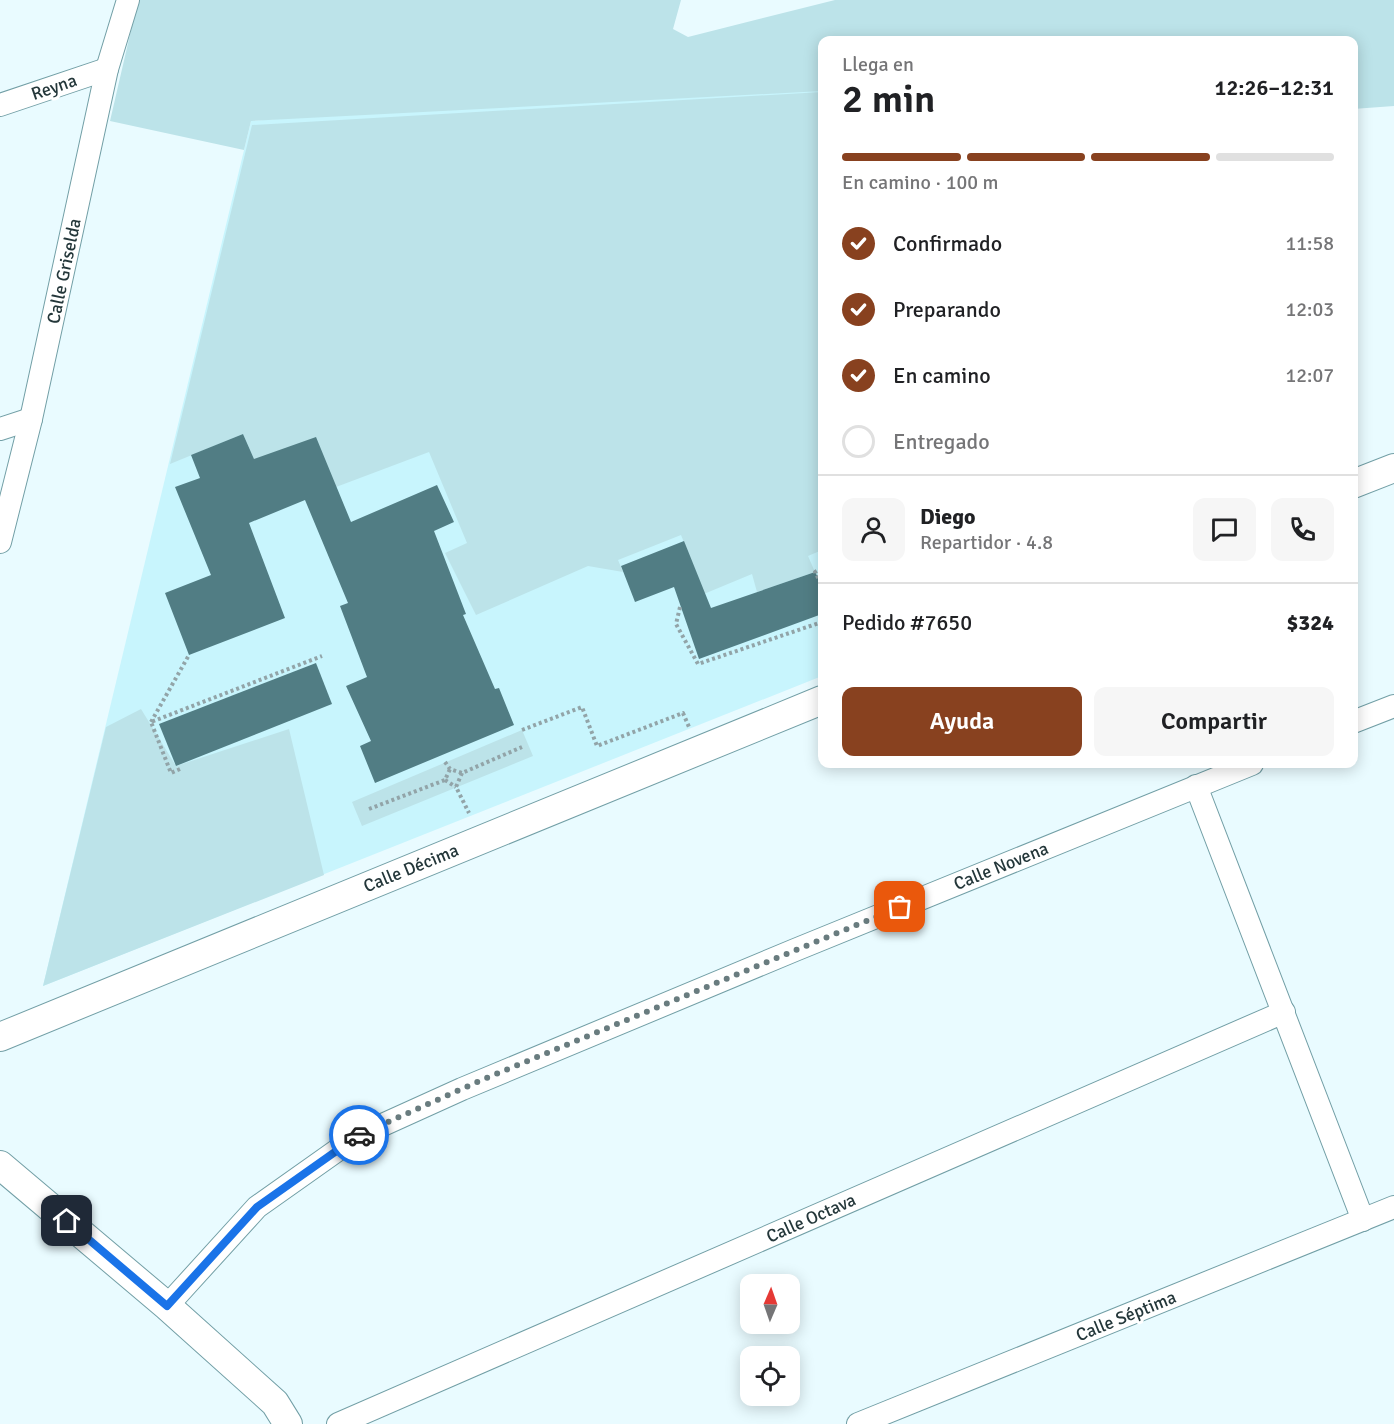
<!DOCTYPE html>
<html lang="es">
<meta charset="utf-8">
<style>
body{margin:0;font-family:Signika,sans-serif;background:#f6f6f6;color:#202124;height:100vh;display:flex;flex-direction:column;font-size:22px;white-space:nowrap}
*{box-sizing:border-box;margin:0}
p{font-size:20px;color:#757577}
.icon{flex:none;width:33px;height:33px;fill:none;stroke:currentColor;stroke-width:2;stroke-linecap:round;stroke-linejoin:round}
.map{position:relative;flex:1;overflow:hidden}
.details{position:absolute;left:818px;top:36px;width:540px;height:732px;display:flex;flex-direction:column;background:#fff;border-radius:12px;box-shadow:0 3px 15px #0003}
.details>*{flex:none}
.needle{width:39px;rotate:2deg}
.tools{position:absolute;left:740px;top:1274px;display:grid;gap:12px}
.tools a{display:grid;place-items:center;width:60px;height:60px;border-radius:12px;background:#fff;box-shadow:0 3px 15px #0003;font-size:30px}
.pin{position:absolute;display:grid;place-items:center;width:51px;height:51px;color:#fff;margin:-26px;border-radius:12px;box-shadow:0 3px 9px #0006}
.courier{position:absolute;display:grid;place-items:center;width:60px;height:60px;margin:-30px;border:4px solid #1a73e8;border-radius:50%;background:#fff;color:#222;box-shadow:0 2px 8px #0007}
.summary em{font-style:normal;font-weight:600}
.summary div{display:flex;flex-direction:column-reverse}
.summary{display:flex;align-items:center;justify-content:space-between;height:102px;padding:0 24px}
h1{font-size:39px;font-weight:600;line-height:45px}
.bar{display:grid;grid-template-columns:repeat(4,1fr);gap:9px 6px;align-content:center;height:72px;padding:0 24px}
.bar i{height:8px;border-radius:4px;background:#e0e0e0}
.bar .active{background:#88411f}
.bar p{grid-column:span 4}
.line{display:flex;align-items:center;gap:15px;padding:0 24px;border-top:2px solid #e0e0e0}
.line div{flex:1}
.round{display:grid;place-items:center;flex:none;width:63px;height:63px;border-radius:12px;background:#f6f6f6}
ol{padding:0 24px;list-style:none}
li{display:flex;align-items:center;gap:18px;height:66px}
li p{margin-inline-start:auto}
li .icon{padding:6px;border-radius:50%;background:#88411f;color:#fff;stroke-width:4}
li:last-child{color:#757577}
li i{width:33px;height:33px;border:3px solid #e0e0e0;border-radius:50%}
.primary-button{display:flex;gap:12px;margin-top:auto;padding:12px 24px}
.primary-button a{flex:1;height:69px;border-radius:12px;background:#88411f;color:#fff;font-size:24px;font-weight:600;line-height:69px;text-align:center}
.primary-button a+a{background:#f6f6f6;color:#202124}
.map>svg:first-child{display:block}
.built{fill:#c8f5fd}
.green{fill:#bce3e9}
.building{fill:#517d84}
.lines{fill:none;stroke-linecap:round;stroke-linejoin:round}
.minor-casing{stroke:#729fa6;stroke-width:24}
.tertiary-casing{stroke:#729fa6;stroke-width:30}
.path{stroke:#92a4a8;stroke-width:4;stroke-dasharray:3 3;stroke-linecap:butt}
.minor{stroke:#fff;stroke-width:22}
.tertiary{stroke:#fff;stroke-width:28}
.done{stroke:#697c7f;stroke-width:6;stroke-dasharray:0 10.8}
.route{stroke:#1a73e8;stroke-width:8}
.labels{text-anchor:middle;stroke-width:6;stroke-linejoin:round;paint-order:stroke}
.street-label{font-size:18px;fill:#24373a;stroke:#fff}
</style>
<div class="map">
<svg width="1394" height="1424" viewBox="0 0 1394 1424">
<rect width="100%" height="100%" fill="#e9fbff"/>
<path class="built" d="M 822,76 L 822,676 L 43,986 L 251,121 Z"/>
<g class="green">
<path d="M 138,0 L 681,0 L 673,29 L 688,37 L 835,0 L 1394,0 L 1394,106 L 1353,109 L 1353,40 L 822,40 L 822,91 L 251,121 L 244,150 L 110,121 Z"/>
<path d="M 822,92 L 822,550 L 808,556 L 815,572 L 757,592 L 752,574 L 699,596 L 698,577 L 681,535 L 618,560 L 623,572 L 588,566 L 476,615 L 445,553 L 467,543 L 429,452 L 336,487 L 254,459 L 243,434 L 170,464 L 252,125 Z"/>
<path d="M 141,709 L 176,766 L 289,729 L 324,875 L 43,986 L 106,727 Z"/>
<path d="M 522,730 L 533,756 L 362,826 L 352,802 Z"/>
</g>
<g class="building">
<path d="M 243,434 L 254,459 L 316,437 L 351,522 L 437,485 L 454,522 L 434,531 L 466,614 L 463,615 L 495,689 L 499,688 L 514,725 L 375,783 L 360,746 L 371,741 L 346,686 L 367,677 L 340,606 L 348,603 L 305,500 L 249,523 L 285,618 L 189,655 L 165,593 L 211,575 L 175,487 L 200,478 L 191,455 Z"/>
<path d="M 684,541 L 711,608 L 815,572 L 822,585 L 822,614 L 699,659 L 674,587 L 635,602 L 621,566 Z"/>
<path d="M 316,663 L 332,704 L 176,766 L 159,724 Z"/>
</g>
<g class="lines">
<defs>
<g id="minor">
<path d="M 0,105 L 107,69"/>
<path d="M 0,429 L 31,419"/>
<path d="M 0,542 L 31,419 L 107,69 L 128,0"/>
<path d="M 1353,722 L 1394,706"/>
<path d="M 1196,786 L 1363,1220"/>
<path d="M 167,1306 L 257,1207 L 356,1137 L 462,1089 L 795,950 L 1252,764"/>
<path d="M 338,1424 L 1284,1012"/>
<path d="M 858,1424 L 1394,1207"/>
</g>
<g id="tertiary">
<path d="M 1353,484 L 1394,468"/>
<path d="M 0,1037 L 822,700"/>
<path d="M 0,1165 L 167,1306 L 275,1403 L 288,1424"/>
</g>
</defs>
<use href="#minor" class="minor-casing"/>
<use href="#tertiary" class="tertiary-casing"/>
<g class="path">
<path d="M 822,568 L 815,572 L 822,585"/>
<path d="M 680,607 L 676,624 L 698,664 L 822,622"/>
<path d="M 151,722 L 189,655"/>
<path d="M 522,730 L 582,707 L 597,746 L 683,713 L 689,727"/>
<path d="M 445,762 L 450,769 L 462,773 L 522,747"/>
<path d="M 180,769 L 171,773 L 151,722 L 322,656"/>
<path d="M 462,773 L 456,787 L 469,813"/>
<path d="M 445,780 L 456,787"/>
<path d="M 369,809 L 445,780 L 450,769"/>
</g>
<use href="#minor" class="minor"/>
<use href="#tertiary" class="tertiary"/>
</g>
<g class="lines">
<path class="done" d="M 359,1135 L 484,1079 L 900,907"/>
<path class="route" d="M 67,1221 L 167,1306 L 257,1207 L 359,1135"/>
</g>
<g class="labels">
<g class="street-label">
<text transform="translate(54 87) rotate(-19)" y="6">Reyna</text>
<text transform="translate(64 271) rotate(-78)" y="6">Calle Griselda</text>
<text transform="translate(1001 866) rotate(-22)" y="6">Calle Novena</text>
<text transform="translate(411 868) rotate(-22)" y="6">Calle Décima</text>
<text transform="translate(811 1218) rotate(-24)" y="6">Calle Octava</text>
<text transform="translate(1126 1316) rotate(-22)" y="6">Calle Séptima</text>
</g>
</g>
</svg>
<div class="tools">
<a><svg class="needle" viewBox="-14 -14 28 28"><path d="M0-13l5 13h-10z" fill="#e53935"/><path d="M0 13l5-13h-10z" fill="#757577"/></svg></a>
<a><svg class="icon" aria-label="locate" viewBox="0 0 24 24"><circle cx="12" cy="12" r="6"/><path d="M12 2v4M12 18v4M2 12h4M18 12h4"/></svg></a>
</div>
<div class="pin" style="left:900px;top:907px;background:#ea580c"><svg class="icon" aria-label="bag" viewBox="0 0 24 24"><path d="M5 8h14l-1 12H6zM9 8a3 3 0 0 1 6 0"/></svg></div>
<div class="pin" style="left:67px;top:1221px;background:#1f2937"><svg class="icon" aria-label="home" viewBox="0 0 24 24"><path d="M3 11l9-7 9 7M6 9v11h12V9"/></svg></div>
<div class="courier" style="left:359px;top:1135px"><svg class="icon" aria-label="car" viewBox="0 0 24 24"><path d="M5 17H2v-5l4-1 3-4h7l3 4 3 1v5h-3M9 17h6M6 11h13"/><circle cx="7" cy="17" r="2"/><circle cx="17" cy="17" r="2"/></svg></div>
<section class="details">
<div class="summary"><div><h1>2 min</h1><p>Llega en</p></div><em>12:26–12:31</em></div>
<div class="bar"><i class="active"></i><i class="active"></i><i class="active"></i><i></i><p>En camino · 100 m</p></div>
<ol>
<li><svg class="icon" aria-label="check" viewBox="0 0 24 24"><path d="M5 12l5 5 9-10"/></svg>Confirmado<p>11:58</p></li>
<li><svg class="icon" aria-label="check" viewBox="0 0 24 24"><path d="M5 12l5 5 9-10"/></svg>Preparando<p>12:03</p></li>
<li><svg class="icon" aria-label="check" viewBox="0 0 24 24"><path d="M5 12l5 5 9-10"/></svg>En camino<p>12:07</p></li>
<li><i></i>Entregado</li>
</ol>
<div class="line" style="height:108px"><a class="round"><svg class="icon" aria-label="person" viewBox="0 0 24 24"><circle cx="12" cy="8" r="4"/><path d="M4 21q1-7 8-7t8 7"/></svg></a><div><b>Diego</b><p>Repartidor · 4.8</p></div><a class="round"><svg class="icon" aria-label="chat" viewBox="0 0 24 24"><path d="M4 5h16v11H9l-5 4z"/></svg></a><a class="round"><svg class="icon" aria-label="phone" viewBox="0 0 24 24"><path d="M5 4h4l2 5-3 2q2 4 5 5l2-3 5 2v4C11 20 4 13 5 4z"/></svg></a></div>
<div class="line" style="height:78px"><div>Pedido #7650</div><b>$324</b></div>
<div class="primary-button"><a>Ayuda</a><a>Compartir</a></div>
</section>
</div>
